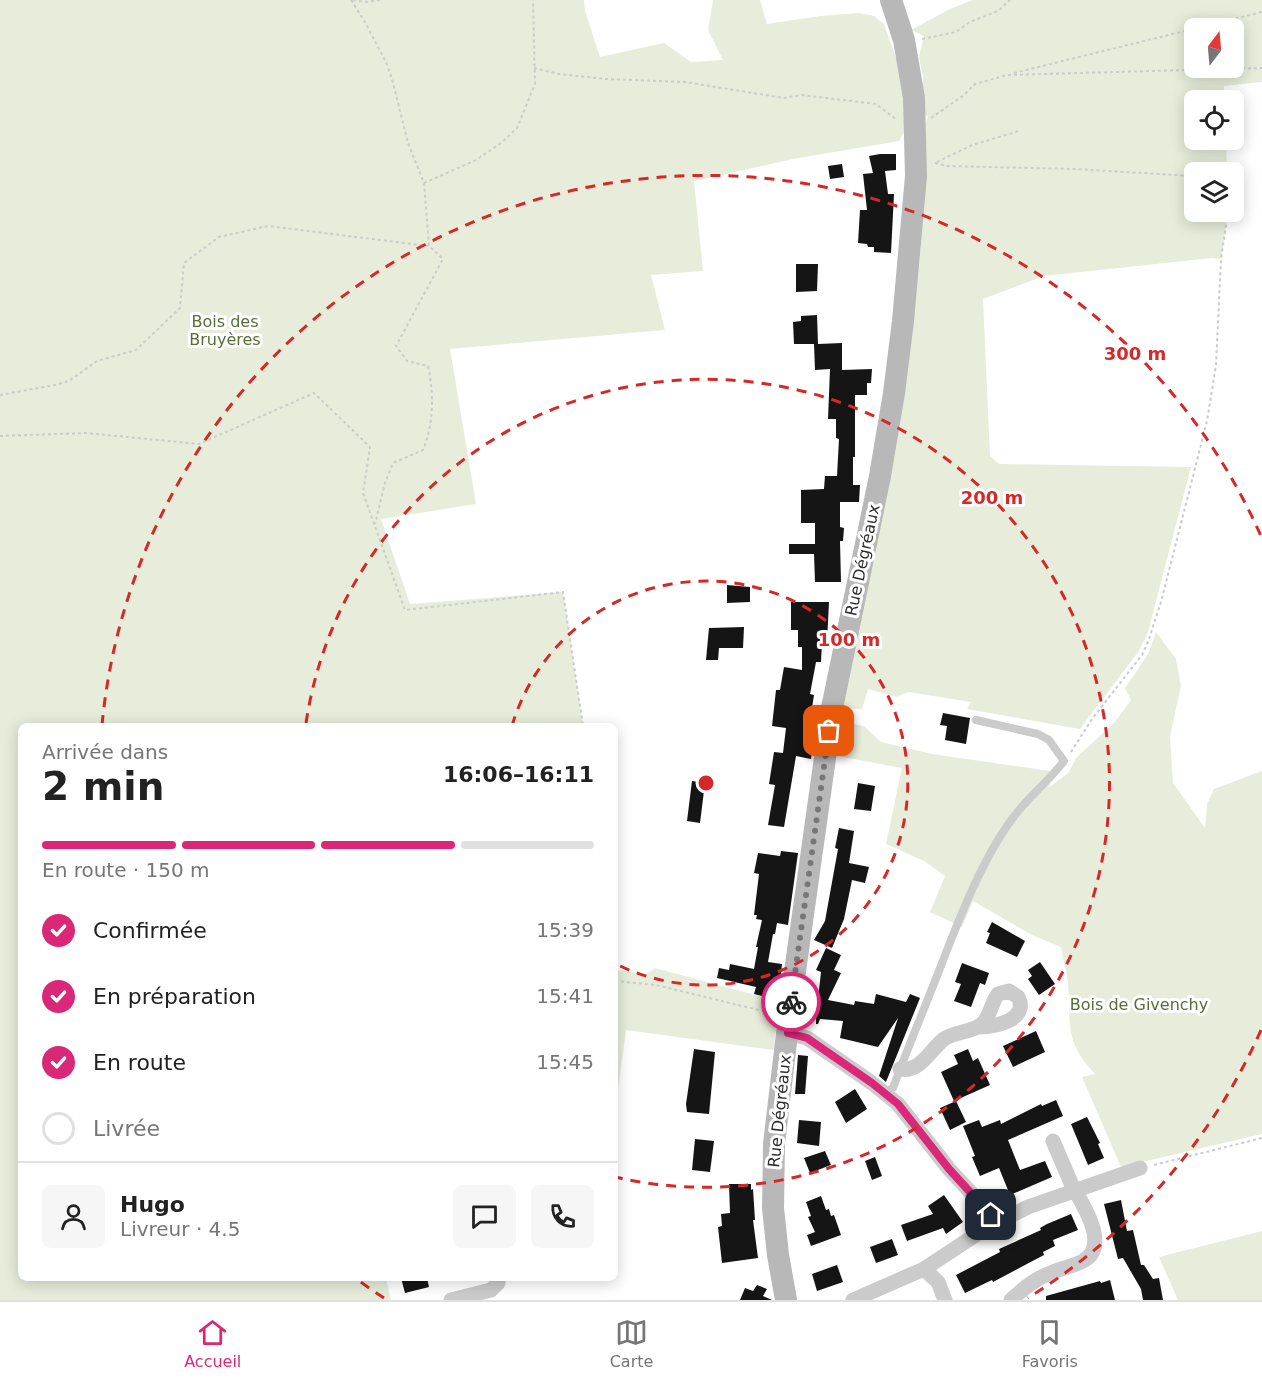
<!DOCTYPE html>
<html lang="fr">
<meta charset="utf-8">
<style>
body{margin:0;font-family:"DejaVu Sans",sans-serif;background:#f6f6f6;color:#222;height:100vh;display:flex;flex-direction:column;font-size:22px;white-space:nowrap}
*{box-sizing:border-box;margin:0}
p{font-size:20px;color:#767676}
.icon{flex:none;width:33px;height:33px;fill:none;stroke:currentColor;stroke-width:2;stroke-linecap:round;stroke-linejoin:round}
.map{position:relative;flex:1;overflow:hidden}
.panel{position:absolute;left:18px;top:723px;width:600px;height:558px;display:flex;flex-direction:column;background:#fff;border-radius:9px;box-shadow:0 3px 15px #0003}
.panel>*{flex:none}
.needle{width:39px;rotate:16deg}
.tools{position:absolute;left:1184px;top:18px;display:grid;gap:12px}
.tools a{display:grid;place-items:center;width:60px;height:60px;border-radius:9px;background:#fff;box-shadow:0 3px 15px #0003;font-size:30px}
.pin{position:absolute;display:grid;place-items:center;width:51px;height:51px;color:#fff;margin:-26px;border-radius:12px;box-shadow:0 3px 9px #0006}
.courier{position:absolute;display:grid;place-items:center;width:60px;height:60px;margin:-30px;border:4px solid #db2777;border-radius:50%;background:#fff;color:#222;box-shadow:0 2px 8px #0007}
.head em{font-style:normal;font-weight:700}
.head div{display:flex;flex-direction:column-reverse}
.head{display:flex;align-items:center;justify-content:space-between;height:102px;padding:0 24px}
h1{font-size:39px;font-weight:700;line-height:45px}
.bar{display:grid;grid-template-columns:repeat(4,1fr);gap:9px 6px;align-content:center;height:72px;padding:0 24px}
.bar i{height:8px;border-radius:4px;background:#e0e0e0}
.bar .active{background:#db2777}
.bar p{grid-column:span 4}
.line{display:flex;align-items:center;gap:15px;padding:0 24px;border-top:2px solid #e0e0e0}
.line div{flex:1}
.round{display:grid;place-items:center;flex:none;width:63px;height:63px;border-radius:9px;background:#f6f6f6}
ol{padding:0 24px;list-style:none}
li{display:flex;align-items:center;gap:18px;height:66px}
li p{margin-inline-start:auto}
li .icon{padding:6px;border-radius:50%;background:#db2777;color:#fff;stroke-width:4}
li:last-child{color:#767676}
li i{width:33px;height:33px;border:3px solid #e0e0e0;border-radius:50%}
.menu{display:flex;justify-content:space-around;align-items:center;height:84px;border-top:2px solid #e0e0e0;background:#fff;font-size:16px;color:#767676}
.menu a{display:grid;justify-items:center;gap:3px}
.menu .active{color:#db2777}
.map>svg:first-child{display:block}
.green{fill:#e7edda;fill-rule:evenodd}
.building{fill:#151515}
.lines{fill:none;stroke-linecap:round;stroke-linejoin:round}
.path{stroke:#cbcbcb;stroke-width:2;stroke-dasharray:3 3;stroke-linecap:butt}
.service{stroke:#cbcbcb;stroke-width:8}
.minor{stroke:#cbcbcb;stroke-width:15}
.secondary{stroke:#b8b8b8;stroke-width:22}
.done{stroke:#777;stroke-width:6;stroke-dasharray:0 10.8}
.route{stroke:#db2777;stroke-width:8}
.ring{fill:none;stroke:#d62828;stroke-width:3;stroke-dasharray:10 8}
.labels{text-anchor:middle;stroke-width:6;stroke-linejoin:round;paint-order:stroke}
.park-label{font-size:16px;fill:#586d38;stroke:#fff}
.street-label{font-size:16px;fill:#2e2e2e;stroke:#fff}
.centre{fill:#d62828;stroke:#fff;stroke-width:3}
.ring-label{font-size:18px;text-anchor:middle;font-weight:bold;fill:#d62828;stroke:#fff;stroke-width:6;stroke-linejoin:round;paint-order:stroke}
</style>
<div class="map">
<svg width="1262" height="1300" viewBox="0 0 1262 1300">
<rect width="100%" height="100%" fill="#fff"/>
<g class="green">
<path d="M 0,0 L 584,0 L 585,11 L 600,57 L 664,43 L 691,62 L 723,60 L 708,30 L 713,0 L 760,0 L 767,24 L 820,16 L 859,13 L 874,16 L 884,24 L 903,78 L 906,129 L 899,141 L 793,159 L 694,181 L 703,271 L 651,275 L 665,330 L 450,349 L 476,504 L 381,519 L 410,604 L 563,592 L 583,726 L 21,726 L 21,1278 L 386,1278 L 391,1300 L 0,1300 Z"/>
<path d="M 973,0 L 1262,0 L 1262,82 L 1224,86 L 1224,100 L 1194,100 L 1194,140 L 1226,140 L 1227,172 L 1194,172 L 1194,212 L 1228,212 L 1221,259 L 1212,258 L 1044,276 L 983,299 L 990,456 L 999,464 L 1191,467 L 1148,632 L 1139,651 L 1080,729 L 967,709 L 971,702 L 908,692 L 896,697 L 868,689 L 862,709 L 839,708 L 913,324 L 920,258 L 926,170 L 924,127 L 928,117 L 923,113 L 923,77 L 919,57 L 924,36 L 911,30 L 950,9 ZM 1194,28 L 1233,28 L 1233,68 L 1194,68 Z"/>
<path d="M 1156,632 L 1176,659 L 1181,686 L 1170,736 L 1173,783 L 1205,828 L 1207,804 L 1214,789 L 1262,771 L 1262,1134 L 1121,1167 L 1082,1077 L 1095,1074 C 1064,1041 1071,1025 1068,984 C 1067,972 1063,959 1061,947 L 1032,935 L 973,901 L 962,927 L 930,912 L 945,876 L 924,861 L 886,844 L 902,768 L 832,755 L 837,721 L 864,726 L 881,742 L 932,754 L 1050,771 L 1050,787 L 1069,772 L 1076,758 L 1115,722 L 1131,700 L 1125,688 L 1148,654 Z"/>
<path d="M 655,968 L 778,1001 L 774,1050 L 626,1030 L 615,1112 L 615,970 L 646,974 Z"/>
<path d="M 1262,1231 L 1262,1300 L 1178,1300 L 1159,1257 Z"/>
</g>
<g class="building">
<path d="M 880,154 L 896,154 L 896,170 L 885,171 L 888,194 L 894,194 L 891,253 L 874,252 L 874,247 L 868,247 L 867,244 L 858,243 L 860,210 L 867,210 L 863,174 L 873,173 L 869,156 Z"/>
<path d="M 842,164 L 844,177 L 830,179 L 828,166 Z"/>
<path d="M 796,264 L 818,264 L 817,291 L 796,292 Z"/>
<path d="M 817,315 L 818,344 L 842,343 L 842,370 L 872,369 L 871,383 L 867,383 L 867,395 L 855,395 L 855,457 L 853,457 L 853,485 L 860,485 L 859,502 L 840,502 L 840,527 L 844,528 L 843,541 L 840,541 L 841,582 L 815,582 L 814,554 L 789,554 L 789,544 L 815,544 L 815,523 L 801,523 L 801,490 L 824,489 L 825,476 L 837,476 L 839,439 L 836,438 L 836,419 L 828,419 L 830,369 L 815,370 L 814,344 L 794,344 L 793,322 L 801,321 L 801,316 Z"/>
<path d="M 727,585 L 750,587 L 750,602 L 727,603 Z"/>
<path d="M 791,602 L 829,602 L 827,642 L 822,642 L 821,662 L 816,662 L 810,694 L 814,695 L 810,721 L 816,722 L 811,759 L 796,756 L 784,827 L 768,825 L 775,785 L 769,784 L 774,752 L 783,753 L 786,728 L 772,726 L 776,690 L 780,690 L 784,667 L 802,670 L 802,647 L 798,647 L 798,630 L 791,630 Z"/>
<path d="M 744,627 L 743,648 L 719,648 L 718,660 L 706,660 L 709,628 Z"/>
<path d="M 943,713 L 970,718 L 966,744 L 945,740 L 947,726 L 940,725 Z"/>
<path d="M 692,781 L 705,783 L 700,823 L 687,821 Z"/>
<path d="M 858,783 L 875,786 L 871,811 L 854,809 Z"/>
<path d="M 839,828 L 854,831 L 849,863 L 869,867 L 865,883 L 852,880 L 844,919 L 832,948 L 814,940 L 825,921 L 838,849 L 835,848 Z"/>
<path d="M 781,851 L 798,853 L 788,925 L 777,923 L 775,934 L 773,934 L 768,962 L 782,964 L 779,992 L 775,999 L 754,994 L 756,987 L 717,978 L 719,968 L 729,970 L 730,964 L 754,969 L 758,947 L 756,947 L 762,920 L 756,919 L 757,915 L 754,915 L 759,874 L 754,873 L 758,853 L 780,856 Z"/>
<path d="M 992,922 L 1025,941 L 1017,957 L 986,943 L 990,933 L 987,932 Z"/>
<path d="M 826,948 L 841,955 L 834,970 L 841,973 L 828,1000 L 854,1005 L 855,1001 L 874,1004 L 876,994 L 906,1002 L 910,994 L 920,998 L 886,1082 L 879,1076 L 898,1018 L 878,1047 L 840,1038 L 843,1021 L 820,1019 L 818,1024 L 816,1024 L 816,1018 L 806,1017 L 809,997 L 818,999 L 821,972 L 816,970 Z"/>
<path d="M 1040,962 L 1055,984 L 1039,995 L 1028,979 L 1032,976 L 1028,970 Z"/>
<path d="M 962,963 L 989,973 L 985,985 L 980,983 L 971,1007 L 954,1001 L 961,984 L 955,982 Z"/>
<path d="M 1036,1031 L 1045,1052 L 1013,1067 L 1003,1046 Z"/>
<path d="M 694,1049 L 715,1052 L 709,1114 L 687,1112 L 686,1104 Z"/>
<path d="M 968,1049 L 973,1061 L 978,1058 L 990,1085 L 954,1101 L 941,1072 L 958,1064 L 954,1055 Z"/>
<path d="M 798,1055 L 808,1056 L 805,1094 L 795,1094 Z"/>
<path d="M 855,1089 L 867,1109 L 846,1123 L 835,1102 Z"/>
<path d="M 1056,1100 L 1063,1116 L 1008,1140 L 1020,1170 L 1045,1161 L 1052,1177 L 1010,1195 L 999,1168 L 980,1176 L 972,1157 L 975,1156 L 963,1126 L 979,1120 L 982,1127 L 1000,1120 L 1001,1124 L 1041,1104 L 1042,1106 Z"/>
<path d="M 956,1101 L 966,1122 L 950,1130 L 940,1108 Z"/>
<path d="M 1087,1117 L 1100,1143 L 1098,1144 L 1104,1158 L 1088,1165 L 1071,1124 Z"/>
<path d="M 799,1120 L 821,1122 L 819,1146 L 797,1143 Z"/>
<path d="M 695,1139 L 714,1141 L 710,1172 L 692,1170 Z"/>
<path d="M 825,1151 L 831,1165 L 810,1173 L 804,1158 Z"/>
<path d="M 875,1157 L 882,1176 L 872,1180 L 865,1161 Z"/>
<path d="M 729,1184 L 751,1184 L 751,1190 L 753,1189 L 755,1220 L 753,1220 L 758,1258 L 722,1263 L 718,1227 L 722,1226 L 721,1214 L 730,1213 Z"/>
<path d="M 944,1195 L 963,1222 L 946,1234 L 943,1228 L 907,1241 L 901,1225 L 933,1214 L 928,1206 Z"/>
<path d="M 821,1196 L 826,1210 L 829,1209 L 831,1216 L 834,1215 L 841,1235 L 811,1246 L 807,1235 L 815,1232 L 808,1217 L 811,1216 L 806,1202 Z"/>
<path d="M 1121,1200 L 1127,1231 L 1133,1230 L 1141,1265 L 1144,1265 L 1153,1279 L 1159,1278 L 1163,1300 L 1143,1300 L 1141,1289 L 1123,1258 L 1118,1259 L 1104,1204 Z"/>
<path d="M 1071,1214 L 1078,1230 L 1053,1240 L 1055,1246 L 1043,1252 L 1044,1255 L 993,1282 L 992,1280 L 965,1293 L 956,1275 L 1000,1252 L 999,1249 L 1041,1230 L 1040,1228 L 1047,1224 Z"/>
<path d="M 892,1239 L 898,1255 L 876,1263 L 870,1247 Z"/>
<path d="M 837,1265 L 843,1282 L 817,1291 L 812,1274 Z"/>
<path d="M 401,1278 L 427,1278 L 429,1287 L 405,1293 Z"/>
<path d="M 1110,1280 L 1115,1300 L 1046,1300 L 1046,1296 L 1100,1281 L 1101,1283 Z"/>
<path d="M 757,1285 L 767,1289 L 763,1296 L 772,1300 L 740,1300 L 745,1288 L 753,1291 Z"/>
</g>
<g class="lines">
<g class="path">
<path d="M 351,0 L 365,22 L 386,62 L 392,79 L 408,143 L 424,183 L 429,246 L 443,259 L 396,346 L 407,361 L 428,366 C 434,394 434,423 423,450 L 393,463 L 385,483 L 375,524"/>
<path d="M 353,0 L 366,2 L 380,0"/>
<path d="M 922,39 L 956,32 L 970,22 L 998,11 L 1010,0"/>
<path d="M 534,68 L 559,74 L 606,79 L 685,82 L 784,98 L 802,95 L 876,104 L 897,120"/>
<path d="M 1014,73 L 1262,12"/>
<path d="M 931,118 L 964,95 L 975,84 L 1007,75 L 1262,68"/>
<path d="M 937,162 L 972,145 L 1019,131"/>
<path d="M 935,163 L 947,166 L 1074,169 L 1194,176"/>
<path d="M 424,183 L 476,160 L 501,143 L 517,128 L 535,84 L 533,0"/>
<path d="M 0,395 L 55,385 L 69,381 L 97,361 L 136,350 L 180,308 L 184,263 L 219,237 L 268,226 L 428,246"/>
<path d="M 0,436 L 86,433 L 199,444 L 314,393 L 370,447 L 363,493 L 405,610 L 563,592 L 583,726"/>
<path d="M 1071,752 L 1092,719 L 1142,655 L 1148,642 L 1161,602 L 1207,421 L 1216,365 L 1221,259 L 1228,212"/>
<path d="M 615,981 L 656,985 L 771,1013"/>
<path d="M 1154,1165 L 1262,1138"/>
</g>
<path class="service" d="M 885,1092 L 893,1088 C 907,1050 922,1014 937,976 C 956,927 980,862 1012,819 C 1027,798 1048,782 1064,761 L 1049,740 L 1038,734 L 976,720"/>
<g class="minor">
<path d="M 788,1033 L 807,1038 L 872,1083 L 898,1104 L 949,1169 L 998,1222"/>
<path d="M 900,1069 C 920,1073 930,1050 944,1039 C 955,1031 972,1033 983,1023 C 991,1015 991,1003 998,994 L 1009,991 L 1018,997 C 1030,1020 993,1028 977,1027"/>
<path d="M 924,1269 L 938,1282 L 945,1300"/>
<path d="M 451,1300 L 491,1290 L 498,1283 L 498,1278"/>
<path d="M 853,1300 L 924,1269 L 983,1230 L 1028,1207 L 1140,1168"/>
<path d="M 1011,1300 C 1024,1288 1036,1278 1053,1272 C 1063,1268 1074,1266 1083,1261 C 1112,1245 1080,1201 1071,1183 C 1065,1169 1059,1155 1053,1141"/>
</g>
<path class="secondary" d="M 786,1300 L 778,1255 L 773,1208 L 774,1144 L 791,1000 L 832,708 L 880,476 L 894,393 L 903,321 L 916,176 L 914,98 L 904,40 L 891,0"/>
</g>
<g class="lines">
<path class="done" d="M 791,1002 L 829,731"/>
<path class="route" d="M 791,1002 L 788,1033 L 807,1038 L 872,1083 L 898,1104 L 949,1169 L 991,1215"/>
</g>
<g class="ring">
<path d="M512 726A202 202 0 1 1 616 964"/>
<path d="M306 723A404 404 0 1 1 615 1177"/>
<path d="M1261 1030A607 607 0 0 1 1028 1298M384 1298A607 607 0 0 1 358 1280M102 725A607 607 0 0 1 1261 536"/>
</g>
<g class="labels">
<g class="park-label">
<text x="225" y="327">Bois des<tspan x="225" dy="18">Bruyères</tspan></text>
<text x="1139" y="1010">Bois de Givenchy</text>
</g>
<g class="street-label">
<text transform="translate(862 560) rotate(-78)" y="6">Rue Dégréaux</text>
<text transform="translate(779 1111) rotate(-84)" y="6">Rue Dégréaux</text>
</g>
</g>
<circle cx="706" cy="783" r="9" class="centre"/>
<g class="ring-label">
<text x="1135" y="360">300 m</text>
<text x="992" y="504">200 m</text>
<text x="849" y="646">100 m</text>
</g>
</svg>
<div class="tools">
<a><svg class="needle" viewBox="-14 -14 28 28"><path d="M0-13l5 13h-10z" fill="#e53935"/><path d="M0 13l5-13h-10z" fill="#767676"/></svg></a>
<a><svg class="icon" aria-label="locate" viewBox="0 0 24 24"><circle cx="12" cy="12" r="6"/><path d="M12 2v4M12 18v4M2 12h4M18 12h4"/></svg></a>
<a><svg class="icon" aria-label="layers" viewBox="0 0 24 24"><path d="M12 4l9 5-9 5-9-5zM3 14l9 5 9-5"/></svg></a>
</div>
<div class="pin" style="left:829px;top:731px;background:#ea580c"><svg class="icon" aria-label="bag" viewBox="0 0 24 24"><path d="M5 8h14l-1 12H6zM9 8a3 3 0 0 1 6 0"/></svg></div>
<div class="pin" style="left:991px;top:1215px;background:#1f2937"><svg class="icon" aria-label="home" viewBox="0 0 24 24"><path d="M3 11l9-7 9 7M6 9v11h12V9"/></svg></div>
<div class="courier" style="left:791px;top:1002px"><svg class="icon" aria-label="bike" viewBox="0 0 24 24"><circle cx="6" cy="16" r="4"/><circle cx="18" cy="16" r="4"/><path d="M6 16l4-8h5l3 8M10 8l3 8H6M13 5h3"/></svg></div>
<section class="panel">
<div class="head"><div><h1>2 min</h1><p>Arrivée dans</p></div><em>16:06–16:11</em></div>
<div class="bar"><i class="active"></i><i class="active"></i><i class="active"></i><i></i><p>En route · 150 m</p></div>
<ol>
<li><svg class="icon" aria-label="check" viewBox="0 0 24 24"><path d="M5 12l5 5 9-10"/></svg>Confirmée<p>15:39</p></li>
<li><svg class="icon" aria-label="check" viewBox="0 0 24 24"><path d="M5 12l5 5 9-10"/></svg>En préparation<p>15:41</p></li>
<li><svg class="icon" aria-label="check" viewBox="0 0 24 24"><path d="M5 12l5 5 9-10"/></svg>En route<p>15:45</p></li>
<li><i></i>Livrée</li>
</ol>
<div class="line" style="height:108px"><a class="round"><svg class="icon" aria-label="person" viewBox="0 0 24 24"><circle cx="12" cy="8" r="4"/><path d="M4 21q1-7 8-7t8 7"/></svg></a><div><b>Hugo</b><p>Livreur · 4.5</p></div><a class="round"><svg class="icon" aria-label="chat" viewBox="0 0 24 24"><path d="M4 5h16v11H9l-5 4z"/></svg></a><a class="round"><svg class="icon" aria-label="phone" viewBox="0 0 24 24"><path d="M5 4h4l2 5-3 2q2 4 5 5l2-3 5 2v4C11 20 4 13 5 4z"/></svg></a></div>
</section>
</div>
<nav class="menu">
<a class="active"><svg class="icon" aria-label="home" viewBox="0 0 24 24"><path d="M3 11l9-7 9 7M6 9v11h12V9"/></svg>Accueil</a>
<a><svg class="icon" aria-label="map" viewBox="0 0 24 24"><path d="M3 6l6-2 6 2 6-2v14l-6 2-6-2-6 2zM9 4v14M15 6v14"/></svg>Carte</a>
<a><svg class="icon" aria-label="saved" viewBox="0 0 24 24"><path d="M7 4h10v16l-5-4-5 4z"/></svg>Favoris</a>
</nav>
